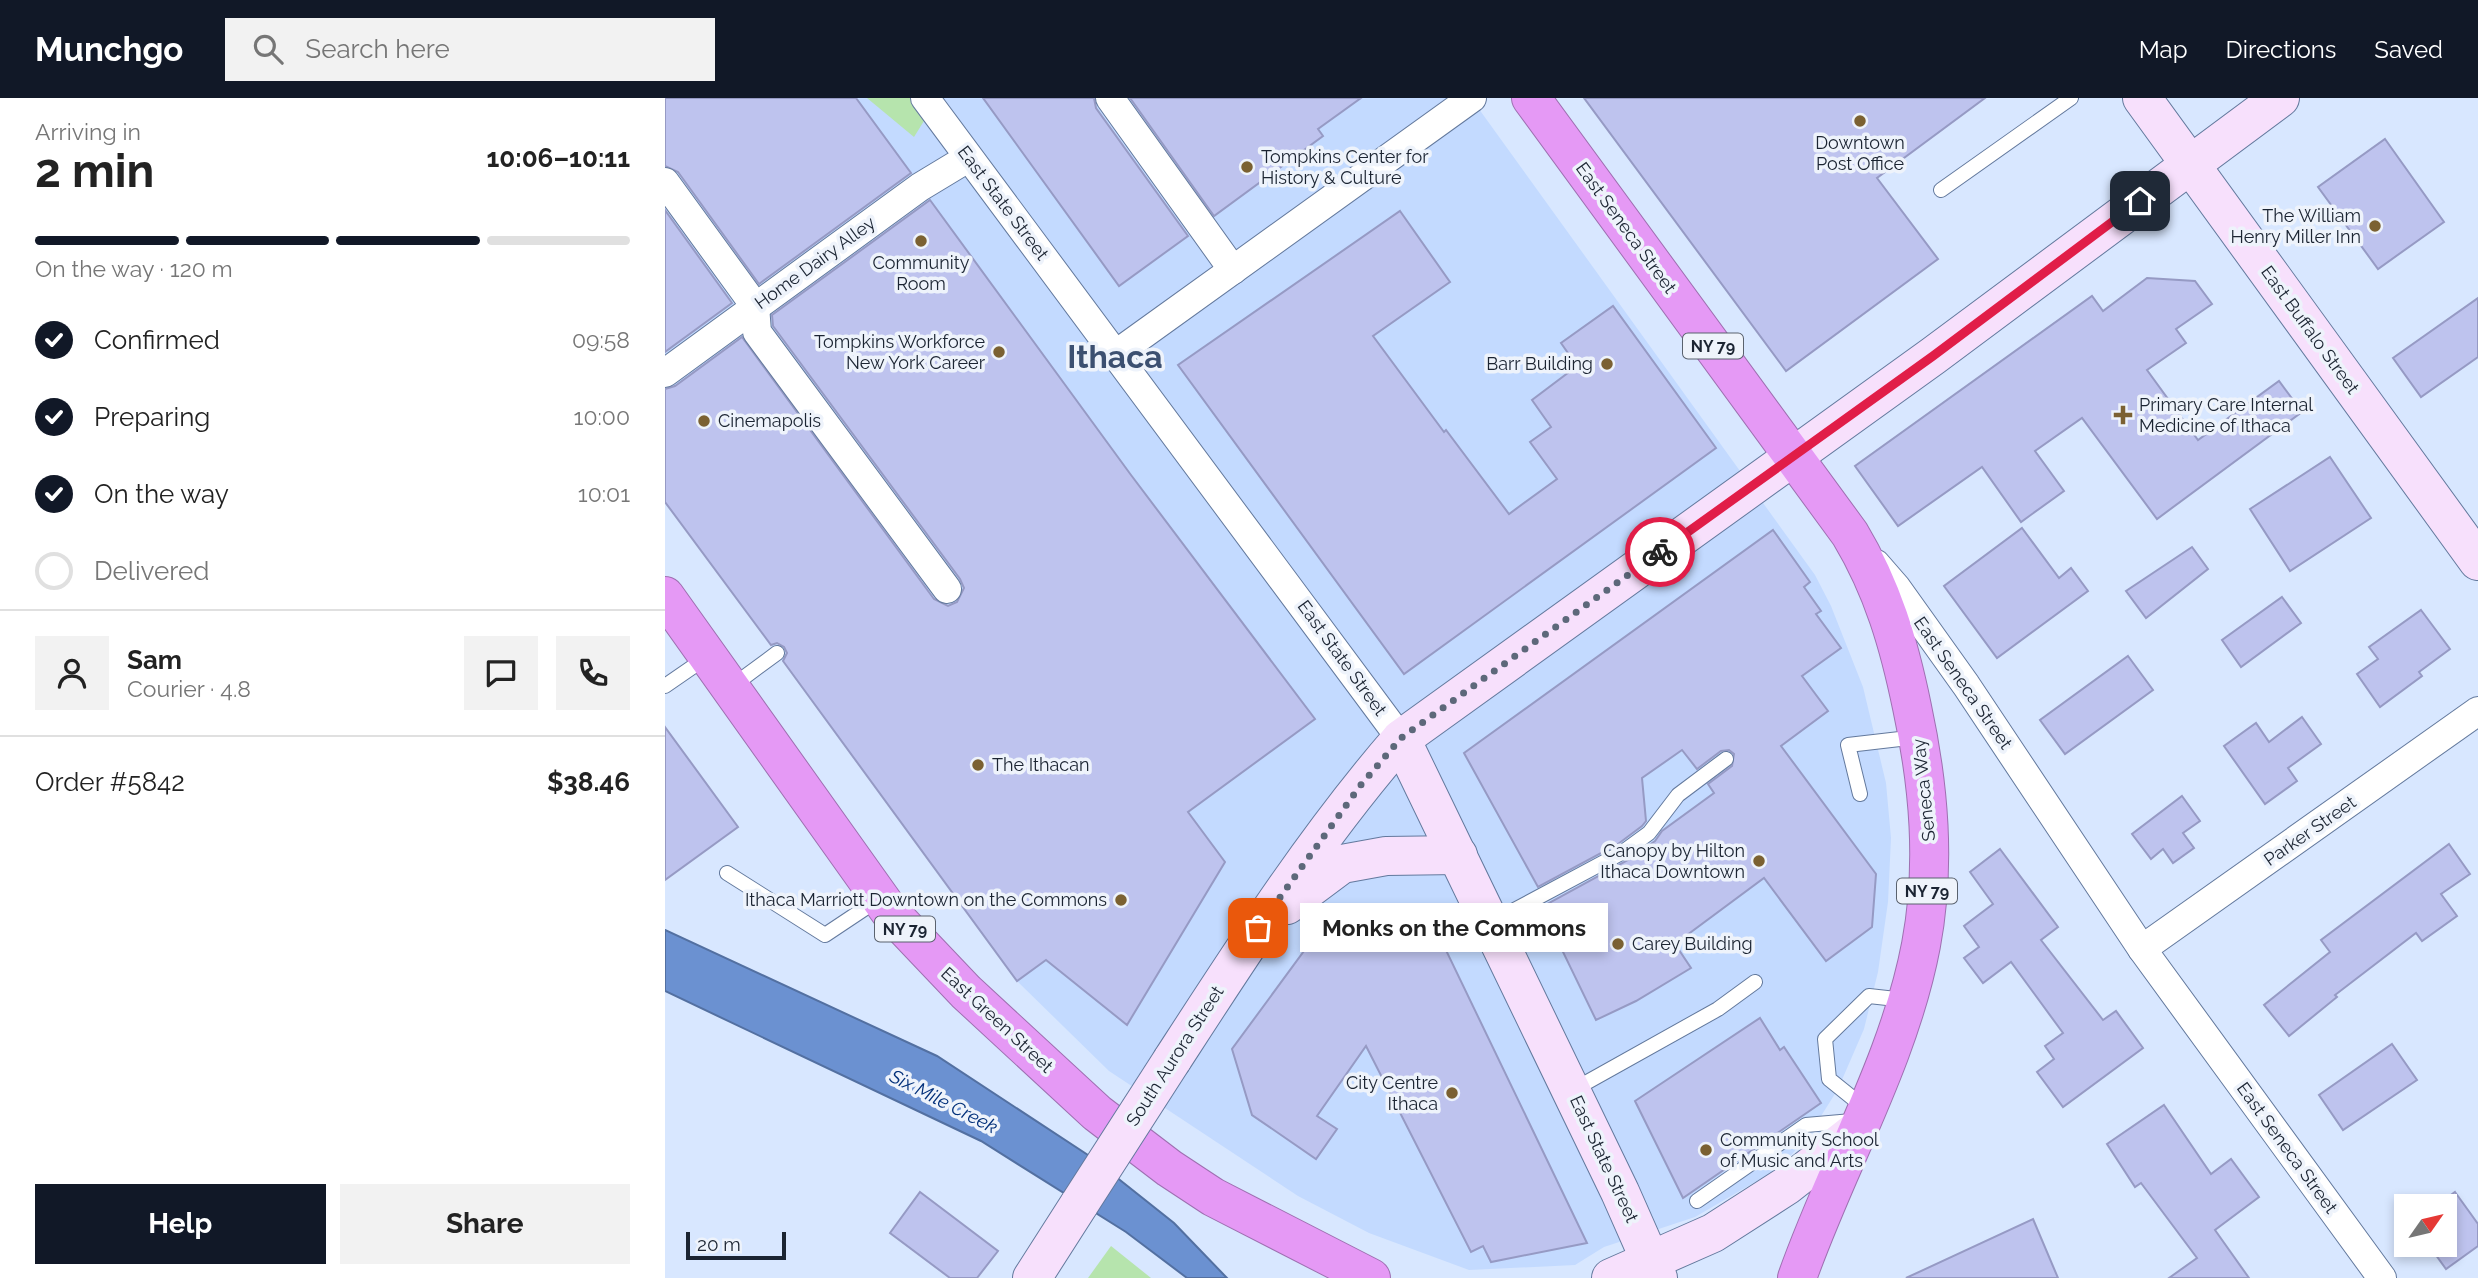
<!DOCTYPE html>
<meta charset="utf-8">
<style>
body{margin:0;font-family:Raleway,sans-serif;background:#f2f2f2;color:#222;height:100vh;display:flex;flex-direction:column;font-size:26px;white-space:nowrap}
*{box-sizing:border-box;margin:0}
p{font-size:23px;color:#767676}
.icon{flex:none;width:38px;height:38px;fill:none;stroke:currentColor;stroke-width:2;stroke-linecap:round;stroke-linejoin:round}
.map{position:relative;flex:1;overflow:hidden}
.drawer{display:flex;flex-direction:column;background:#fff;width:665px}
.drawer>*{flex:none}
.needle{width:46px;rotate:56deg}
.fabs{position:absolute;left:1729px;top:1096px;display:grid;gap:14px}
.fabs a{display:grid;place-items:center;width:63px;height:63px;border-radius:0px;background:#fff;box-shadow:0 4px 10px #0003;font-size:35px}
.scale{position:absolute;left:21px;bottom:18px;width:100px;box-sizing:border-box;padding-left:7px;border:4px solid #1b2432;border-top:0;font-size:19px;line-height:24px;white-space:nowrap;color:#1b2432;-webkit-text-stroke:5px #eef3fb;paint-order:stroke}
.pin{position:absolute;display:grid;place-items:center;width:60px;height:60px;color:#fff;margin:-30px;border-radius:14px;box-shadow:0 4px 10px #0006}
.courier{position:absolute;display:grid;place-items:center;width:70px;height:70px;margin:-35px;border:5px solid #e11d48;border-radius:50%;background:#fff;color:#222;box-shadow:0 2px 9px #0007}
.bubble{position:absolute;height:49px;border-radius:0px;background:#fff;box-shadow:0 4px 10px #0003;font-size:23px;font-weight:700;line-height:49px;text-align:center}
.summary em{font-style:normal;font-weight:700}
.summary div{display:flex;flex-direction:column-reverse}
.summary{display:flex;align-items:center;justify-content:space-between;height:119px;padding:0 35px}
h1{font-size:46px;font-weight:700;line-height:52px}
.bar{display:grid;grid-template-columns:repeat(4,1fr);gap:10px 7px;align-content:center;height:84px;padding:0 35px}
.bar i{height:9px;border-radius:5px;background:#e0e0e0}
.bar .current{background:#111827}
.bar p{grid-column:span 4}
.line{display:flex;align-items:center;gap:18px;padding:0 35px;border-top:2px solid #e0e0e0}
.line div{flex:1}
.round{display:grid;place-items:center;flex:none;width:74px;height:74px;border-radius:0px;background:#f2f2f2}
ol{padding:0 35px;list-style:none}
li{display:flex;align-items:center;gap:21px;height:77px}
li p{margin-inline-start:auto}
li .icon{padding:7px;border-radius:50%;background:#111827;color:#fff;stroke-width:4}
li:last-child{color:#767676}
li i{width:38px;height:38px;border:4px solid #e0e0e0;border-radius:50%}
.cta{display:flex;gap:14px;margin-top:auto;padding:14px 35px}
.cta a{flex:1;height:80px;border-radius:0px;background:#111827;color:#fff;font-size:28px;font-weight:700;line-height:80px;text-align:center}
.cta a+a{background:#f2f2f2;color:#222}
header{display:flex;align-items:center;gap:42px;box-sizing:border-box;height:98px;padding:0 35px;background:#111827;color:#fff}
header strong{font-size:33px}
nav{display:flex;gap:38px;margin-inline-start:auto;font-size:24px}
.search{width:490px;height:63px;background:#f2f2f2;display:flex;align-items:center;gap:18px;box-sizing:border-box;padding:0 24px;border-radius:0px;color:#767676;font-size:26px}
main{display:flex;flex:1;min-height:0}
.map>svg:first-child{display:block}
.built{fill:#c3daff}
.green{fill:#b6e4ad}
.water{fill:#6b91d1;stroke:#5370a1;stroke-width:2}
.building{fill:#bec3ee;stroke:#969ac4;stroke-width:2}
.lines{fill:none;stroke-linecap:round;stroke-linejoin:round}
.lane-casing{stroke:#63799d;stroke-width:16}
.street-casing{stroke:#63799d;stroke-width:30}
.secondary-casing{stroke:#63799d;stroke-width:40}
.highway-casing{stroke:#9e70b1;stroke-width:40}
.lane{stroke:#fff;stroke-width:14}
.street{stroke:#fff;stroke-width:28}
.secondary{stroke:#f7e0fc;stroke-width:38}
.highway{stroke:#e599f5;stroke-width:38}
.secondary-bridge-casing{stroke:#63799d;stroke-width:40;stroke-linecap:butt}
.secondary-bridge{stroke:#f7e0fc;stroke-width:38}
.done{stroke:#5d687a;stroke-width:7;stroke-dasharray:0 12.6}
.route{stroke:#e11d48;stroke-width:9}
.poi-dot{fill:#7b6132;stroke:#eef3fb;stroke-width:2.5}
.labels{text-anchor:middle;stroke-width:7;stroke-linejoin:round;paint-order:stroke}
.shield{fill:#eef3fb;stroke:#5a626e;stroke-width:2}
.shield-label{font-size:16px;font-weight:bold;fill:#1b2432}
.poi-label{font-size:18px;fill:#1b2432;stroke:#eef3fb;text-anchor:start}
.street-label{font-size:18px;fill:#1b2432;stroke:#eef3fb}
.water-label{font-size:19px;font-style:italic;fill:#02307a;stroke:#eef3fb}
.town-label{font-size:32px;font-weight:bold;fill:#3c5071;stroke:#eef3fb}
</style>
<header>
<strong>Munchgo</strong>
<div class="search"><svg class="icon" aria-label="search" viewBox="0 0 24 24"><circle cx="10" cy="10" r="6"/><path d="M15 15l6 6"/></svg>Search here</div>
<nav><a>Map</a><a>Directions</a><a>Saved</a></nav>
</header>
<main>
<section class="drawer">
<div class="summary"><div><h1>2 min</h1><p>Arriving in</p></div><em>10:06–10:11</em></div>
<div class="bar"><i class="current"></i><i class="current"></i><i class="current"></i><i></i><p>On the way · 120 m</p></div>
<ol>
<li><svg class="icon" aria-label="check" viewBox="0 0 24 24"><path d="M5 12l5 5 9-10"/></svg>Confirmed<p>09:58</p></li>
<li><svg class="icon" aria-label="check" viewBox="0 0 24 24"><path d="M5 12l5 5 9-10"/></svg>Preparing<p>10:00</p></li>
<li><svg class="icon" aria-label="check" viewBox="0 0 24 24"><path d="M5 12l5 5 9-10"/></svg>On the way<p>10:01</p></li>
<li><i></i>Delivered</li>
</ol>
<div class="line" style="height:126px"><a class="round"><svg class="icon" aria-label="person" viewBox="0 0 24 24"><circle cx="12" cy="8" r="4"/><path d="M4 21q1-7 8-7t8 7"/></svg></a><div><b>Sam</b><p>Courier · 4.8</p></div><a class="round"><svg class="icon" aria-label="chat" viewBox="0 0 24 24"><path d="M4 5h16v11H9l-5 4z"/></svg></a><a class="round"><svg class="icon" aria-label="phone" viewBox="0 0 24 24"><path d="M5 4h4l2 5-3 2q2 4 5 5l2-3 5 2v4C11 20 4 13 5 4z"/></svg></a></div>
<div class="line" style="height:91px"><div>Order #5842</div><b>$38.46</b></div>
<div class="cta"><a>Help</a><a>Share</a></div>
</section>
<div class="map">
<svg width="1813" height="1180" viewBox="0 0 1813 1180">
<rect width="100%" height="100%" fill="#d8e7ff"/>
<path class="built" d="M 0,0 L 806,0 L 1150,477 L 1166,508 L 1198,589 L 1221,685 L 1226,740 L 1223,804 L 1213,874 L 1199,931 L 1173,991 L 1146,1034 L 1116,1069 L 1030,1119 L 939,1149 L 910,1167 L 804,1172 L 704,1135 L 633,1098 L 444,973 L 352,883 L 0,403 Z"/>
<g class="green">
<path d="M 202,0 L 270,0 L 272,2 L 249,39 Z"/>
<path d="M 446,1148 L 486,1180 L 423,1180 Z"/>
</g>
<path class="water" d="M 0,832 L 272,958 L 426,1059 L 509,1125 L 562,1180 L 522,1180 L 461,1134 L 316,1043 L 0,893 Z"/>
<g class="building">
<path d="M 0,0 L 191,0 L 246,75 L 94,186 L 13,74 L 0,68 Z"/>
<path d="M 318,0 L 429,0 L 431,10 L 523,138 L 454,188 Z"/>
<path d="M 465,0 L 696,0 L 653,31 L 658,38 L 549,118 Z"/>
<path d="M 919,0 L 1320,0 L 1212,80 L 1273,161 L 1121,273 Z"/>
<path d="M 1720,41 L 1779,124 L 1713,171 L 1653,89 Z"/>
<path d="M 265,102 L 466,377 L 650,621 L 523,714 L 560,764 L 462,927 L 381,862 L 352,883 L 118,563 L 122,555 L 119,549 L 112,545 L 106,547 L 0,404 L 0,291 L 10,288 L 77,239 L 269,501 L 283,508 L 292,504 L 299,490 L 295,481 L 108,228 L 107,217 Z"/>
<path d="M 0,112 L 67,205 L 0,254 Z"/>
<path d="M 735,113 L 785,184 L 708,238 L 779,334 L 781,332 L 844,416 L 892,381 L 865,344 L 886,329 L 867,302 L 912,268 L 896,245 L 948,208 L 1051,350 L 739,576 L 513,267 Z"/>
<path d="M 1482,180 L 1530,183 L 1547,206 L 1511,231 L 1521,245 L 1482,272 L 1533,342 L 1614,283 L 1637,314 L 1492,421 L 1417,320 L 1370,353 L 1399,393 L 1356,424 L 1317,369 L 1233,428 L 1190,368 L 1427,198 L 1438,213 Z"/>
<path d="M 1813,200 L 1813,259 L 1756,299 L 1728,260 Z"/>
<path d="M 1665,359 L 1706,420 L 1625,473 L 1585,411 Z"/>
<path d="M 1357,430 L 1394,480 L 1406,470 L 1423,493 L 1332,560 L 1279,488 Z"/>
<path d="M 1108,432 L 1145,484 L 1139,489 L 1156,513 L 1151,516 L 1176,550 L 1137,578 L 1163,613 L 1116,648 L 1211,776 L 1207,829 L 1161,863 L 1099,780 L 1010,846 L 1026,870 L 971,903 L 931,922 L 883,823 L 890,819 L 882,806 L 963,762 L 990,743 L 997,733 L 1049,695 L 1043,686 L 1067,668 L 1069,656 L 1064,652 L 1056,653 L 1032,671 L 1017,652 L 977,680 L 981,723 L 977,728 L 953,746 L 873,789 L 799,655 Z"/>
<path d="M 1527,449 L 1543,471 L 1481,520 L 1461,493 Z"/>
<path d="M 1617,499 L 1636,525 L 1576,569 L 1557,542 Z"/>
<path d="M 1756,512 L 1785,551 L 1754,574 L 1757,578 L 1715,609 L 1692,576 L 1713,561 L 1704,549 Z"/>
<path d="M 1463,558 L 1488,592 L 1400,656 L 1375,622 Z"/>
<path d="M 1637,619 L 1656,646 L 1623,670 L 1632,683 L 1600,706 L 1559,648 L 1591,625 L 1604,644 Z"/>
<path d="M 0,629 L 73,729 L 0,782 Z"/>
<path d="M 1517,698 L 1535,723 L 1518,735 L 1529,750 L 1508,765 L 1498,751 L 1486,761 L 1467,736 Z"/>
<path d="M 1784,746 L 1805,776 L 1776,796 L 1792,818 L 1757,843 L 1751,835 L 1670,897 L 1672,899 L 1624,938 L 1599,907 L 1665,854 L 1656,842 Z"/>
<path d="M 1335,751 L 1393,829 L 1376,842 L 1438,922 L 1451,913 L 1478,950 L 1398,1009 L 1372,974 L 1389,961 L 1380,948 L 1398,935 L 1346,864 L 1318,885 L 1299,860 L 1314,849 L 1299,828 L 1328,806 L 1305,774 Z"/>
<path d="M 664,819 L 706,850 L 766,821 L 922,1145 L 826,1164 L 818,1148 L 806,1154 L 701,948 L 652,1018 L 672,1031 L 651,1061 L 587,1017 L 567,951 Z"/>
<path d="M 1095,920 L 1115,952 L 1119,949 L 1156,1005 L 1018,1100 L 970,1003 Z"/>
<path d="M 1727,946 L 1752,982 L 1678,1032 L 1654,997 Z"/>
<path d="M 1499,1007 L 1546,1076 L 1566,1061 L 1594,1099 L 1550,1132 L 1584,1180 L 1504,1180 L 1532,1160 L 1476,1085 L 1470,1089 L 1442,1046 Z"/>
<path d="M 255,1094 L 333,1153 L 312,1180 L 285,1180 L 225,1135 Z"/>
<path d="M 1790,1094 L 1813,1126 L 1813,1148 L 1781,1171 L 1763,1146 L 1780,1146 L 1780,1108 L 1771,1108 Z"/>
<path d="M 1368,1121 L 1393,1180 L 1241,1180 Z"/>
</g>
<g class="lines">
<defs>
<g id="lane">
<path d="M 1276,92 L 1406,0"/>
<path d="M 0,588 L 42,559"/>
<path d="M 66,589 L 112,555"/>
<path d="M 1195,696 L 1183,647 L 1252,639"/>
<path d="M 62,775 L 160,837 L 214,801"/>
<path d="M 827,824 L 958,754 L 984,735 L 1013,697 L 1061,661"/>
<path d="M 908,992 L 1053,911 L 1090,884"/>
<path d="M 1200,1010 L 1164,981 L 1160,941 L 1204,898 L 1240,902"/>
<path d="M 1032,1103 L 1141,1027 L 1187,1023"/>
</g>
<g id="street">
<path d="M 260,0 L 736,641"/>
<path d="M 445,0 L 568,172"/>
<path d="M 0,84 L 90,208 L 92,234 L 282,491"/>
<path d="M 451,256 L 807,0"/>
<path d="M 0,275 L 255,89 L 303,60"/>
<path d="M 1211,466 L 1231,489 L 1301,587 L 1477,851 L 1717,1180"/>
<path d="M 1477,851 L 1813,613"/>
</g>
<g id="secondary">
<path d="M 1477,0 L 1813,463"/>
<path d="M 736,641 L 955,1094 L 993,1180"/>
<path d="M 622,807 L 677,766 L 721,758 L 793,757"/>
<path d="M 507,962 C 579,851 650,740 736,641 L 1268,258 L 1615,0"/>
<path d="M 367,1180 L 415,1105"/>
<path d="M 946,1180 L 1048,1135 L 1121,1088 L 1191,1033"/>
</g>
<g id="highway">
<path d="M 866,0 L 1185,436 C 1218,491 1234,546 1247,609 C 1264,688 1271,767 1256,847 C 1234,963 1171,1069 1132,1180"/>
<path d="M 0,498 L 225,814 L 301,894 L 432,1015 L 504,1070 L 548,1099 L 706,1180"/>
</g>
</defs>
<use href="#lane" class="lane-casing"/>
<use href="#street" class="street-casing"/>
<use href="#secondary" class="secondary-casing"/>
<use href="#highway" class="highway-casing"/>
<use href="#lane" class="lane"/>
<use href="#street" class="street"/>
<use href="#secondary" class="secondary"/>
<use href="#highway" class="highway"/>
<defs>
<path id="secondary-bridge" d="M 415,1105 L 507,962"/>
</defs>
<use href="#secondary-bridge" class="secondary-bridge-casing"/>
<use href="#secondary-bridge" class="secondary-bridge"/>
</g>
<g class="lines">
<path class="done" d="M 593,830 L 695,688 L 736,640 L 995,454"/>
<path class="route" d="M 995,454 L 1268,258 L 1475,103"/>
</g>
<g class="poi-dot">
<circle cx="1195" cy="23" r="7"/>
<circle cx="582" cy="69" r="7"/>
<circle cx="1710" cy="128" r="7"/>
<circle cx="256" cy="143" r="7"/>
<circle cx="334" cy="254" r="7"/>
<circle cx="942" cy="266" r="7"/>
<path d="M1454.5 306.5h7v7h7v7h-7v7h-7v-7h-7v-7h7z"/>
<circle cx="39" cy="323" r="7"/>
<circle cx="313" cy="667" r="7"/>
<circle cx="1094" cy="763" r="7"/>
<circle cx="456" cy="802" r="7"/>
<circle cx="953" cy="846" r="7"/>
<circle cx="787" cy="995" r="7"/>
<circle cx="1041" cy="1052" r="7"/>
</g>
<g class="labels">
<g class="shield">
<rect x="1018" y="235.5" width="60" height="25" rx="5"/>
<rect x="1232" y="780.5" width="60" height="25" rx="5"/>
<rect x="210" y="818.5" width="60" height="25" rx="5"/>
</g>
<g class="shield-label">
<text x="1048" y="254">NY 79</text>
<text x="1262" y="799">NY 79</text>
<text x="240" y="837">NY 79</text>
</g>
<g class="poi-label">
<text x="1195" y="51" text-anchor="middle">Downtown<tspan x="1195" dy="21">Post Office</tspan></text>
<text x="596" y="65">Tompkins Center for<tspan x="596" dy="21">History &amp; Culture</tspan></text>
<text x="1696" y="124" text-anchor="end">The William<tspan x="1696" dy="21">Henry Miller Inn</tspan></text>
<text x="256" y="171" text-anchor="middle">Community<tspan x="256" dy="21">Room</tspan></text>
<text x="320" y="250" text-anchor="end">Tompkins Workforce<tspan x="320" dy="21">New York Career</tspan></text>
<text x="928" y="272" text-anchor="end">Barr Building</text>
<text x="1474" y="313">Primary Care Internal<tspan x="1474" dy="21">Medicine of Ithaca</tspan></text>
<text x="53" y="329">Cinemapolis</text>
<text x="327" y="673">The Ithacan</text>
<text x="1080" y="759" text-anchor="end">Canopy by Hilton<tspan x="1080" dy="21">Ithaca Downtown</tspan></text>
<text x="442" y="808" text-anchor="end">Ithaca Marriott Downtown on the Commons</text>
<text x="967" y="852">Carey Building</text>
<text x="773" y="991" text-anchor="end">City Centre<tspan x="773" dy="21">Ithaca</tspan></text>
<text x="1055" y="1048">Community School<tspan x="1055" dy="21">of Music and Arts</tspan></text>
</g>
<g class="street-label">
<text transform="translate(338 105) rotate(53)" y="6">East State Street</text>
<text transform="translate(961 130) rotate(54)" y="6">East Seneca Street</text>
<text transform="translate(150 165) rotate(-36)" y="6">Home Dairy Alley</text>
<text transform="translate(1645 232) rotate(54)" y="6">East Buffalo Street</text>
<text transform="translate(677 560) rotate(54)" y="6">East State Street</text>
<text transform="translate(1298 585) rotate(55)" y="6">East Seneca Street</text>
<text transform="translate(1259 692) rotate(-96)" y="6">Seneca Way</text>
<text transform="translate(1645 733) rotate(-35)" y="6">Parker Street</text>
<text transform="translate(332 922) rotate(43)" y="6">East Green Street</text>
<text transform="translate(510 958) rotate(-57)" y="6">South Aurora Street</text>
<text transform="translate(1622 1050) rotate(54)" y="6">East Seneca Street</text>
<text transform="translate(939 1061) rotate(65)" y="6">East State Street</text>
</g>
<g class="water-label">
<text transform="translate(279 1003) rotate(27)" y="7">Six Mile Creek</text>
</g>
<g class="town-label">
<text x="450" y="270">Ithaca</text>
</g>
</g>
</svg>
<div class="fabs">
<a><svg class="needle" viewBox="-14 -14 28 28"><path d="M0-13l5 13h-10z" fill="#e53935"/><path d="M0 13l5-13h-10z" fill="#767676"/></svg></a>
</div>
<div class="scale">20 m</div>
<div class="pin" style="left:593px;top:830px;background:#ea580c"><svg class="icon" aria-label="bag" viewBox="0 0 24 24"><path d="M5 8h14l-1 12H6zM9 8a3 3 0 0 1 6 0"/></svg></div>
<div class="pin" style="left:1475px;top:103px;background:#1f2937"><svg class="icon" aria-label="home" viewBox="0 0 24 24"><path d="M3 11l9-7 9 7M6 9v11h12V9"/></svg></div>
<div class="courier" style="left:995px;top:454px"><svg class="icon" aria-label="bike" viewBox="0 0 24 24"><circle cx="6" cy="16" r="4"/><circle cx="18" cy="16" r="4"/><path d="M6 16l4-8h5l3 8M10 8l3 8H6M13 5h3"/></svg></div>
<div class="bubble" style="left:635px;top:805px;width:308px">Monks on the Commons</div>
</div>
</main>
